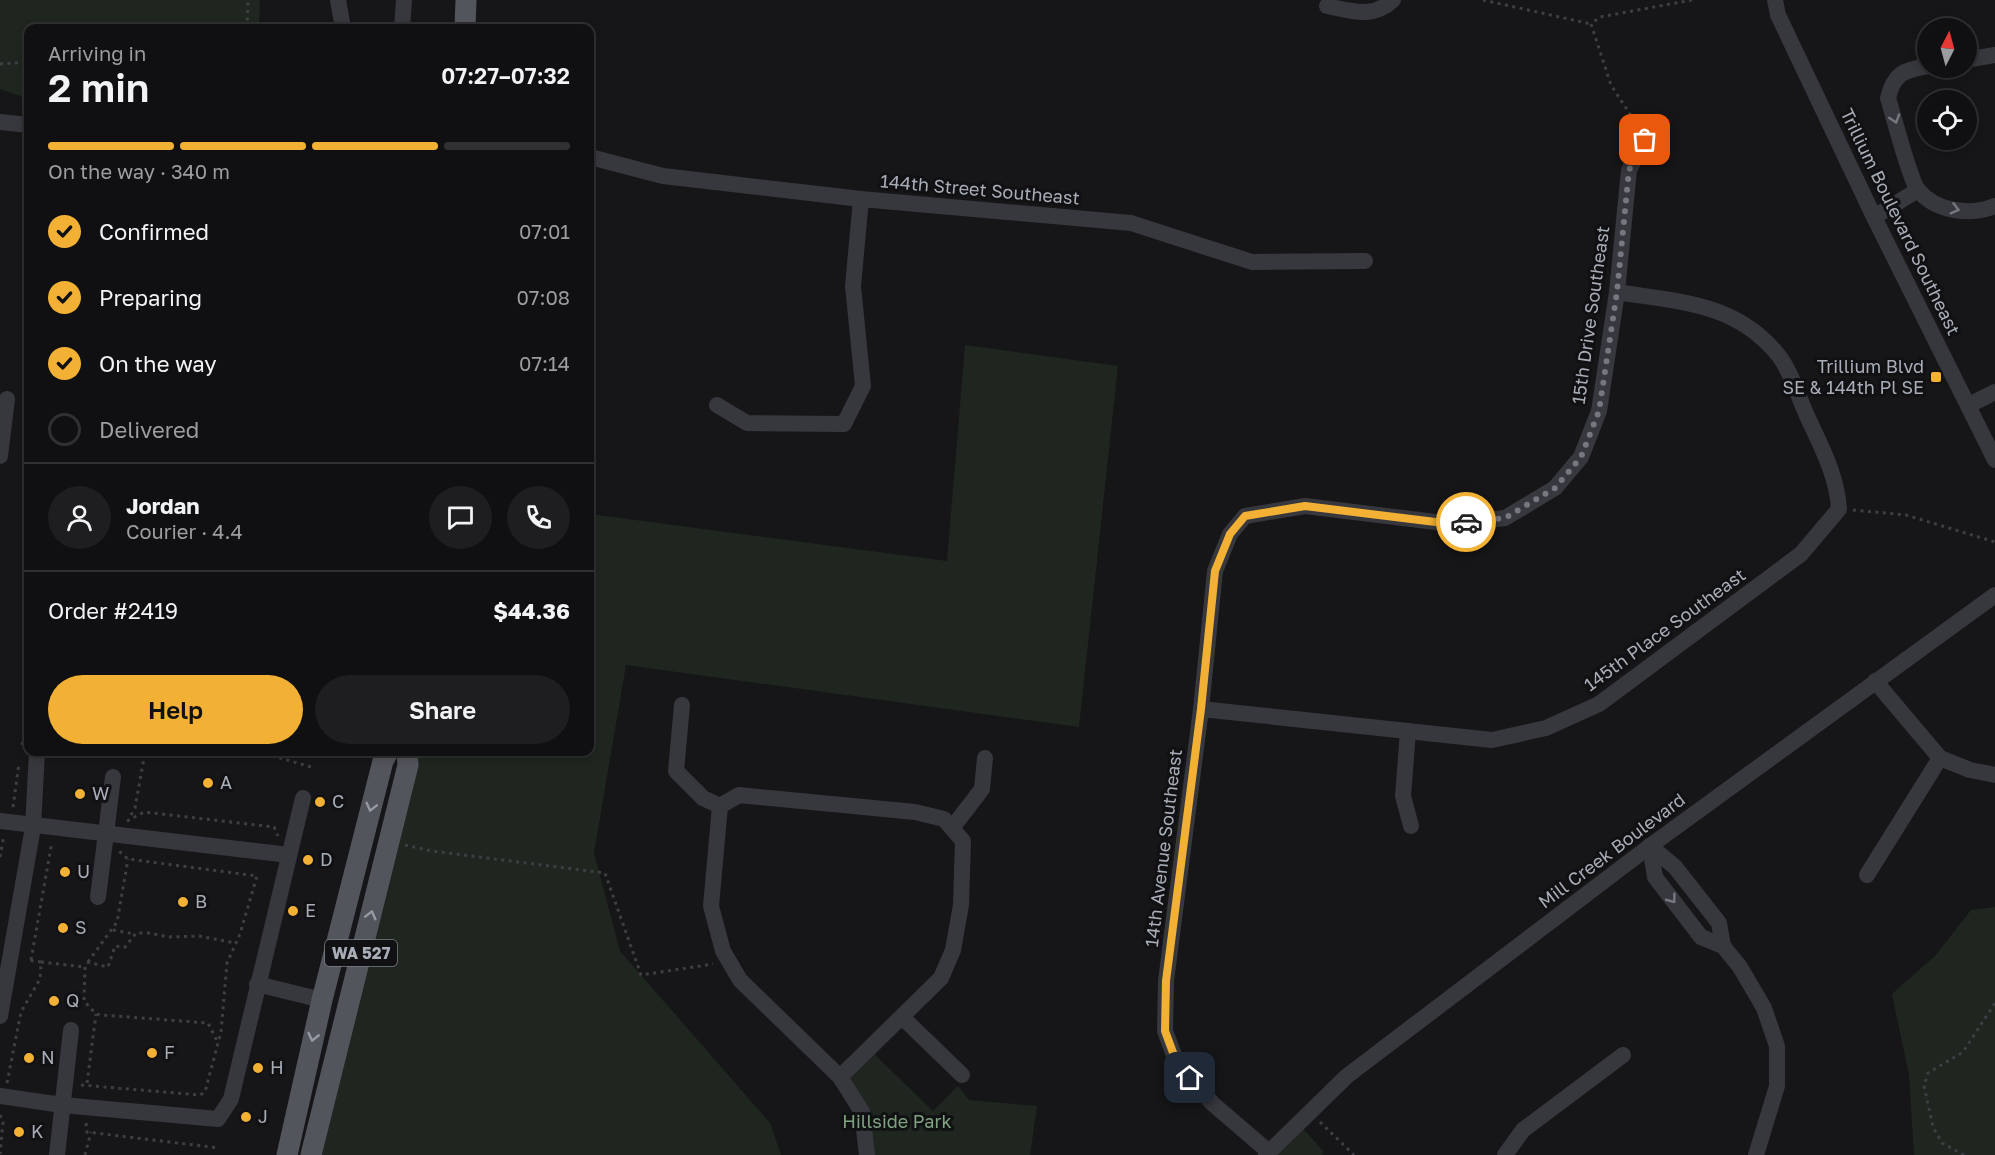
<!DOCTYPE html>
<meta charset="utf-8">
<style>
body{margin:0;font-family:"Golos Text",sans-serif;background:#1e1e20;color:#f1f3f6;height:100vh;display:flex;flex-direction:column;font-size:22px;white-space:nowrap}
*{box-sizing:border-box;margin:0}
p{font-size:20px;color:#9c9d9f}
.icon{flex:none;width:33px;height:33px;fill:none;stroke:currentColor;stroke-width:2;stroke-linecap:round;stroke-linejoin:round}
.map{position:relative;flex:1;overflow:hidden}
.panel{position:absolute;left:24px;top:24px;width:570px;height:732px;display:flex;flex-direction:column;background:#101012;border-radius:12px;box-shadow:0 3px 9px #0003,0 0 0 2px #303032}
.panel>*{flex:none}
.needle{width:39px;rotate:6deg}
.tools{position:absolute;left:1917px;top:18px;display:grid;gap:12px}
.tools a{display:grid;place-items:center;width:60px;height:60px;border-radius:50%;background:#101012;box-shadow:0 3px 9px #0003,0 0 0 2px #303032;font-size:30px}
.pin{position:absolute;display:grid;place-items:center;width:51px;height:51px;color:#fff;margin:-26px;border-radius:12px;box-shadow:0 3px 9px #0006}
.courier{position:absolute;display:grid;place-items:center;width:60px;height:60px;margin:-30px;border:4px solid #f2b134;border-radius:50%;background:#fff;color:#222;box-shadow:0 2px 8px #0007}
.headline em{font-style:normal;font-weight:600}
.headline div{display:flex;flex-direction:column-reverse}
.headline{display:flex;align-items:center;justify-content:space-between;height:102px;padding:0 24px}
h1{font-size:39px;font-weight:600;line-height:45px}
.bar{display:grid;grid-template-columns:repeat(4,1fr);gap:9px 6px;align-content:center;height:72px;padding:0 24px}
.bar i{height:8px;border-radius:4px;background:#303032}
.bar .current{background:#f2b134}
.bar p{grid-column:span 4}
.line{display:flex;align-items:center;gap:15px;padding:0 24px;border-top:2px solid #303032}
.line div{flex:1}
.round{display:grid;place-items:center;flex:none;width:63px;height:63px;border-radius:32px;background:#1e1e20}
ol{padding:0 24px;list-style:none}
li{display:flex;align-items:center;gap:18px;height:66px}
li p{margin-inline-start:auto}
li .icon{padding:6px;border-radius:50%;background:#f2b134;color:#111;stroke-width:4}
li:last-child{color:#9c9d9f}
li i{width:33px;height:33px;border:3px solid #303032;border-radius:50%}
.button{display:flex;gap:12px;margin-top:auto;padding:12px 24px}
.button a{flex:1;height:69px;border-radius:36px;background:#f2b134;color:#111;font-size:24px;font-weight:600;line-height:69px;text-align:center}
.button a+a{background:#1e1e20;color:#f1f3f6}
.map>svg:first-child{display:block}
.green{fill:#1e261f}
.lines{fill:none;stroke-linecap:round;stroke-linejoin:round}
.path{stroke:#3d3f44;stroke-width:3;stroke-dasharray:3 4.5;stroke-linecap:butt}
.minor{stroke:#37383d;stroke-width:16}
.major{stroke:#53555c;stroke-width:21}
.oneway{stroke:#757881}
.oneway2{stroke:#979ba6}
.done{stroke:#757880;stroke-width:6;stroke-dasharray:0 10.8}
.route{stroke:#f2b134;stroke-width:8}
.poi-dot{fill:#f2b134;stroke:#111113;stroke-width:2}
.labels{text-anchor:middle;stroke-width:6;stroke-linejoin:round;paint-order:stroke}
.shield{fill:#111113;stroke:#7b7e86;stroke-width:1.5}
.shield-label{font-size:16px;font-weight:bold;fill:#a8adb8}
.street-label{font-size:18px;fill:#a8adb8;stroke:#111113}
.poi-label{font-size:18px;fill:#a8adb8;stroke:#111113;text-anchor:start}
.park-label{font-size:18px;fill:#7fa381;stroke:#111113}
</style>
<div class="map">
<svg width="1995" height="1155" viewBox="0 0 1995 1155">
<rect width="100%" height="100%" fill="#161618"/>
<g class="green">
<path d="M 0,0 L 260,0 L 259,28 L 28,28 L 28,99 L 0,89 Z"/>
<path d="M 965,345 L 1118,366 L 1079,727 L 626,665 L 594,853 L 620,951 L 770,1123 L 781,1155 L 311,1155 L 407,752 L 590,752 L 590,514 L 947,561 Z"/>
<path d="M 1995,907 L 1995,1155 L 1914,1155 L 1909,1075 L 1892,994 L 1935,956 L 1971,910 Z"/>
<path d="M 869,1049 L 933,1111 L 958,1086 L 969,1100 L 1037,1106 L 1030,1155 L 867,1155 L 862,1112 L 840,1077 Z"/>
<path d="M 1299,1124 L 1324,1152 L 1322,1155 L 1266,1155 Z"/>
</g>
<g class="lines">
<g class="path">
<path d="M 1483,0 L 1591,24"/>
<path d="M 247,28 L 248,0"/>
<path d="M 0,64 L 28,62"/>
<path d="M 1639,128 L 1611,85 L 1591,24 L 1600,17 L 1692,0"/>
<path d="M 1853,510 L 1906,515 L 1995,542"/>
<path d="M 22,745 L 25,732"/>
<path d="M 235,752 L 260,752 L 311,767"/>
<path d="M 354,752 L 366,756"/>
<path d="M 13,807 L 19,763"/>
<path d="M 131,815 L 135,808 L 145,752"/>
<path d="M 127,821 L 144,812 L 274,827 L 278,836"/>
<path d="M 405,845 L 432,851 L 605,873 L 641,975 L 713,964"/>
<path d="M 0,857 L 4,835"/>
<path d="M 113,930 L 134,934"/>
<path d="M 31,960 L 51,847 L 49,843"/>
<path d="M 41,962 L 84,967"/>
<path d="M 87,962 L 108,967 L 115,946 L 125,947 L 136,933 L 150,933 L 168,937 L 199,936 L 235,943"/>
<path d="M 88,962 L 117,922 L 128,859"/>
<path d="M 85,967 L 84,1001 L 96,1014 L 102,1015 L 208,1023 L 218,1043"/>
<path d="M 7,1083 L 21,1012 L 40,979 L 41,962 L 26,960"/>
<path d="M 87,1083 L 96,1014"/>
<path d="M 81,1085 L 200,1095 L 205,1092 L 221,1032 L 227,963 L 240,934 L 257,876 L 128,859 L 119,851"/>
<path d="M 0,1115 L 3,1122 L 0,1154"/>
<path d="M 1320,1122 L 1354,1155"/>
<path d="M 86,1123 L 87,1132 L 219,1148"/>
<path d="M 85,1155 L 91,1132"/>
<path d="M 1964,1155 L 1942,1143 L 1933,1127 L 1924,1086 L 1928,1073 L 1963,1052 L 1995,1003"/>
</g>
<g class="minor">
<path d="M 338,0 L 343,28"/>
<path d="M 1775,0 L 1778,15 L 1874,217 L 1995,460"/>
<path d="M 1327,6 C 1352,11 1373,19 1393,0"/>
<path d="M 402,28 L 404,0"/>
<path d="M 1966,60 L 1995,55"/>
<path d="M 1928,66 C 1904,70 1894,73 1888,98 C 1893,114 1910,180 1918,190 C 1936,212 1971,216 1995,206"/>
<path d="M 0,122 L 28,125"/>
<path d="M 590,157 L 663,176 L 861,199 L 1131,223 L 1252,262 L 1365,261"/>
<path d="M 1874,217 L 1918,190"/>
<path d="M 717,405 L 747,423 L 844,424 L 863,386 L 853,286 L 861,199"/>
<path d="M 1969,405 L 1995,392"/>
<path d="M 0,456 L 7,399"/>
<path d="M 1875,681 L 1940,758 L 1970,770 L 1995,775"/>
<path d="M 682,705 L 676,771 L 703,798 L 720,806"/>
<path d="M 1201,709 L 1492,740 L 1546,728 L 1599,704 L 1801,554 L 1839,509 C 1837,476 1822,448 1808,418 C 1799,399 1792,373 1779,356 C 1736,302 1679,302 1617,292"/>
<path d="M 1408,731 L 1403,796 L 1411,826"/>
<path d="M 720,806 L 739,795 L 915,812 L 944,819 L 963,841 L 961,905 L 953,950 L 941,978 L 840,1077"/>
<path d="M 720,806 L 711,906 L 723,951 L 740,980 L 840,1077 L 862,1112 L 867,1155"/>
<path d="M 0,821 L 289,855"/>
<path d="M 952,828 L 982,789 L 985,758"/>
<path d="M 1650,846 L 1655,877 L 1701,937 L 1723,946 L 1740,967 L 1764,1008 L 1777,1046 L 1777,1086 L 1756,1155"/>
<path d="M 1650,846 L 1675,867 L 1719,923 L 1723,946"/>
<path d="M 1867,875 L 1940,758"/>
<path d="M 98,897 L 113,777"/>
<path d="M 257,984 L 322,1000"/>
<path d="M 0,1016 L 33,827 L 37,752"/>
<path d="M 902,1017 L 962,1075"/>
<path d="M 0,1096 L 62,1105 L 218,1119 L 231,1099 L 303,798"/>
<path d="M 1269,1152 L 1213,1104 L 1178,1066 L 1165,1031 L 1166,981 L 1201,709 L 1215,571 L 1230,534 L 1245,516 L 1305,506 L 1452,524 L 1505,518 L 1555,488 L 1581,457 L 1599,411 L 1617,292 L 1629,170 L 1645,140"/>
<path d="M 57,1155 L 71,1030"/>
<path d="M 1266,1155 L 1347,1076 L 1650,846 L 1995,595"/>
<path d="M 1505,1155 L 1523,1130 L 1623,1055"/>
</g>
<g class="major">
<path d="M 465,28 L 466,0"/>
<path d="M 287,1155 L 322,1000 L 383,761 L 388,752"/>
<path d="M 311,1155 L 408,765 L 407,752"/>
</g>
</g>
<defs><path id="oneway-chevron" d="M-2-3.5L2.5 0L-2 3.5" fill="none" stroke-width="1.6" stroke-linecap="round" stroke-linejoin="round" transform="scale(1.5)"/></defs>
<g class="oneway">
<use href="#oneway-chevron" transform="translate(1895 119) rotate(72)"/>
<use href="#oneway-chevron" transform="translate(1955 209) rotate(15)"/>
<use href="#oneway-chevron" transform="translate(1672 899) rotate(53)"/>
</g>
<g class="oneway2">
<use href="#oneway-chevron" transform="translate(371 807) rotate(104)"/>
<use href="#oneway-chevron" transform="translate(371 915) rotate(-76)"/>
<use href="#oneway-chevron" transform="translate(313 1037) rotate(103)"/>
</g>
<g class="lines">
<path class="done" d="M 1466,522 L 1505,518 L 1555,488 L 1581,457 L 1599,411 L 1617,292 L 1629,170 L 1645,140"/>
<path class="route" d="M 1190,1078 L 1178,1066 L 1165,1031 L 1166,981 L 1201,709 L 1215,571 L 1230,534 L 1245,516 L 1305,506 L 1452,524 L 1466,522"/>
</g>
<g class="poi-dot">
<rect x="1930" y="371" width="12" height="12" rx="3"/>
<circle cx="208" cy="783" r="6"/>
<circle cx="80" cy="794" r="6"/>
<circle cx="320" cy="802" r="6"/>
<circle cx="308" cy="860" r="6"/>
<circle cx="65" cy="872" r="6"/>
<circle cx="183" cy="902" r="6"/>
<circle cx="293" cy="911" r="6"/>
<circle cx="63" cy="928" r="6"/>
<circle cx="54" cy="1001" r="6"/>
<circle cx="152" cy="1053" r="6"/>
<circle cx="29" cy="1058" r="6"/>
<circle cx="258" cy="1068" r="6"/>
<circle cx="246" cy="1117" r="6"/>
<circle cx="19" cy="1132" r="6"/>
</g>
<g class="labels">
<rect class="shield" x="325" y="940" width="72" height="26" rx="4.5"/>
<g class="shield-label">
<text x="361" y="959">WA 527</text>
</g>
<g class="street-label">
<text transform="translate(980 190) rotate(5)" y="6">144th Street Southeast</text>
<text transform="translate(1900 222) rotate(64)" y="6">Trillium Boulevard Southeast</text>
<text transform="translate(1591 315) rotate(-82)" y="6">15th Drive Southeast</text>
<text transform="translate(1665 630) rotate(-36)" y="6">145th Place Southeast</text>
<text transform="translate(1164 848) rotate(-83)" y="6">14th Avenue Southeast</text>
<text transform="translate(1612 851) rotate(-37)" y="6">Mill Creek Boulevard</text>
</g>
<g class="poi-label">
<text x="1924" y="373" text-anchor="end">Trillium Blvd<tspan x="1924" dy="21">SE &amp; 144th Pl SE</tspan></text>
<text x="220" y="789">A</text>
<text x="92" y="800">W</text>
<text x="332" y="808">C</text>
<text x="320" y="866">D</text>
<text x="77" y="878">U</text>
<text x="195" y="908">B</text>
<text x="305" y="917">E</text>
<text x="75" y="934">S</text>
<text x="66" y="1007">Q</text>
<text x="164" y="1059">F</text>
<text x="41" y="1064">N</text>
<text x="270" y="1074">H</text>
<text x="258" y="1123">J</text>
<text x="31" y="1138">K</text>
</g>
<g class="park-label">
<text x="897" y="1128">Hillside Park</text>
</g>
</g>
</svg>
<div class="tools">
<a><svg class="needle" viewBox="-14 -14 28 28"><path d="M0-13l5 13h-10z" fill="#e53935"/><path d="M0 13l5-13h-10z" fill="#9c9d9f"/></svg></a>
<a><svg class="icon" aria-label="locate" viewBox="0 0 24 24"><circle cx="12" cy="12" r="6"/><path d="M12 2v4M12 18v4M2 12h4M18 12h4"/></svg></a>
</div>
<div class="pin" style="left:1645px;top:140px;background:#ea580c"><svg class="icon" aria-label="bag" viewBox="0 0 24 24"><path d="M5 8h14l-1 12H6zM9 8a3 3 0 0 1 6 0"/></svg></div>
<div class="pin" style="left:1190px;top:1078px;background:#1f2937"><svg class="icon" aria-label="home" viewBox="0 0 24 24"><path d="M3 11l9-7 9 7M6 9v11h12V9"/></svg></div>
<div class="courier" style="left:1466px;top:522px"><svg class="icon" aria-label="car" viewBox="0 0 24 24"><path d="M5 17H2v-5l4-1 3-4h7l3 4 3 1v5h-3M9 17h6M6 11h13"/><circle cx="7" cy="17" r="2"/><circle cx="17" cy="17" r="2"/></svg></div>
<section class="panel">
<div class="headline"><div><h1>2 min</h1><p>Arriving in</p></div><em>07:27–07:32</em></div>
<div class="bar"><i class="current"></i><i class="current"></i><i class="current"></i><i></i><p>On the way · 340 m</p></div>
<ol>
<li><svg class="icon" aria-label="check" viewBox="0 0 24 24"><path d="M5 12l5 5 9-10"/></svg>Confirmed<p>07:01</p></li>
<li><svg class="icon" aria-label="check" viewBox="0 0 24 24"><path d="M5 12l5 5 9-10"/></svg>Preparing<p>07:08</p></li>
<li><svg class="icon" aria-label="check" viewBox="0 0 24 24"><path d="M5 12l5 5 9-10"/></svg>On the way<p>07:14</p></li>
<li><i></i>Delivered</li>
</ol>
<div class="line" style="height:108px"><a class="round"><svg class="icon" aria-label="person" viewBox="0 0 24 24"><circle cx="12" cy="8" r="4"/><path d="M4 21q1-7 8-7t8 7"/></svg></a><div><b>Jordan</b><p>Courier · 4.4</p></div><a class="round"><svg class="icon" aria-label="chat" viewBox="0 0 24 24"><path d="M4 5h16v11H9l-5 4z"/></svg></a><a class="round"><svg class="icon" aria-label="phone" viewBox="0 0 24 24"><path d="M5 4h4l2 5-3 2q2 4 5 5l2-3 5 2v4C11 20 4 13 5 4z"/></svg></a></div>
<div class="line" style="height:78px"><div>Order #2419</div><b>$44.36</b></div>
<div class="button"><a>Help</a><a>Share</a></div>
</section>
</div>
